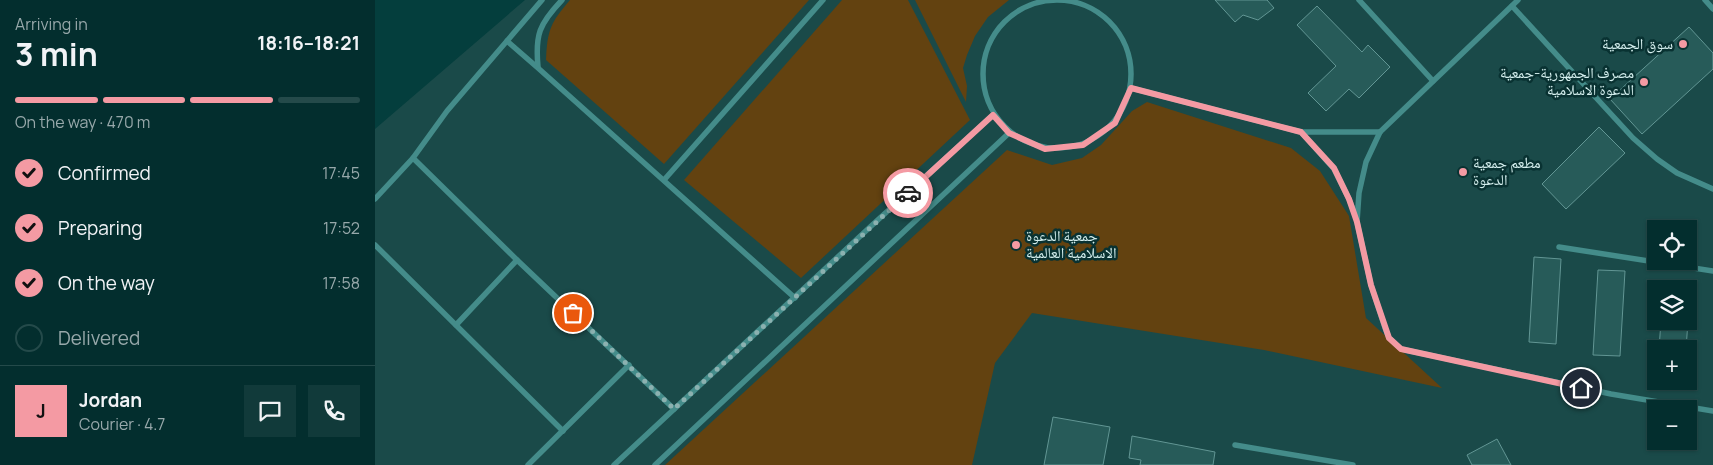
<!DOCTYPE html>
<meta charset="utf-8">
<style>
body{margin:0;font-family:Manrope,"Noto Naskh Arabic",sans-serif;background:#113a3a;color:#f1f3f6;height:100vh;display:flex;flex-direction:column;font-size:19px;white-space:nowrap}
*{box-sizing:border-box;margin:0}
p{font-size:16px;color:#97a8aa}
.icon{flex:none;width:28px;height:28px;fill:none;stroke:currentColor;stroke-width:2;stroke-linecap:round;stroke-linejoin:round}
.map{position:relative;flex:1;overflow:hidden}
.side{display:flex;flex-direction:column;background:#032e2e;width:375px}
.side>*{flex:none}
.controls{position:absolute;left:1272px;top:220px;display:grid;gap:10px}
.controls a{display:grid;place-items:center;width:50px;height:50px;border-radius:0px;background:#032e2e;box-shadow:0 1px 4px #0004,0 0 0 1px #244a4a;font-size:25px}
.pin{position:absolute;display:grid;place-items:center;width:42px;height:42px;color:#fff;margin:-21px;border:2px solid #fff;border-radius:50%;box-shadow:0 1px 5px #0007}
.courier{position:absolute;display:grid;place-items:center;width:50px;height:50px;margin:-25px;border:4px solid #f49aa3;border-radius:50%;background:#fff;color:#222;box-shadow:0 1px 6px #0007}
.summary em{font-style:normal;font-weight:700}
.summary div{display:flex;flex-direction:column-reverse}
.summary{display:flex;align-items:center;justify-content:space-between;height:85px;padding:0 15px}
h1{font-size:32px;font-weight:700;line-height:38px}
.bar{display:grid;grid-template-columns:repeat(4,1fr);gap:8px 5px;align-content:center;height:60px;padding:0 15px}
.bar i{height:6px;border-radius:4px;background:#244a4a}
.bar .current{background:#f49aa3}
.bar p{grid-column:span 4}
.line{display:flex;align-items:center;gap:12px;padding:0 15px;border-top:1px solid #244a4a}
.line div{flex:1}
.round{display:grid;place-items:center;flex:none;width:52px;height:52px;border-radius:0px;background:#113a3a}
ol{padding:0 15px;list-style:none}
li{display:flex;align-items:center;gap:15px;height:55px}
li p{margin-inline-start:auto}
li .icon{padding:5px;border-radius:50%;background:#f49aa3;color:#111;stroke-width:4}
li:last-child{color:#97a8aa}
li i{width:28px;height:28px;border:2px solid #244a4a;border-radius:50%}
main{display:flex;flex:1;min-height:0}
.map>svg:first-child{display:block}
.built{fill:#1a4a49;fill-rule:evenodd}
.green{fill:#634210}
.building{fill:#275b59;stroke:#629694}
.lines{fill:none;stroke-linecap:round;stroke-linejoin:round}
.lane{stroke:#448c8a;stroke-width:5.5}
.done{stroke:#8cb1b0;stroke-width:5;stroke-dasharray:0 9}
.route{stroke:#f49aa3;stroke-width:6}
.poi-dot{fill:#f49aa3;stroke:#093232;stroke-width:2}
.labels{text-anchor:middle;stroke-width:5;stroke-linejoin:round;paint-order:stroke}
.poi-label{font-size:15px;fill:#d5efee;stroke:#093232;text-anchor:end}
</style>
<main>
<section class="side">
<div class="summary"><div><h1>3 min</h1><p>Arriving in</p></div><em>18:16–18:21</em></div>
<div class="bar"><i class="current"></i><i class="current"></i><i class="current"></i><i></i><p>On the way · 470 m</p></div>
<ol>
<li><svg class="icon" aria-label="check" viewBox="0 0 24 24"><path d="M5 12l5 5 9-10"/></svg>Confirmed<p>17:45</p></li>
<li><svg class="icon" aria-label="check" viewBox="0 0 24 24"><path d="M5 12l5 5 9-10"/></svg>Preparing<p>17:52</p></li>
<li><svg class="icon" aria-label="check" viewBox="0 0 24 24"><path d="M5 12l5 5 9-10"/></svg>On the way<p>17:58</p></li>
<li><i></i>Delivered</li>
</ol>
<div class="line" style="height:90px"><b class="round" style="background:#f49aa3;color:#111">J</b><div><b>Jordan</b><p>Courier · 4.7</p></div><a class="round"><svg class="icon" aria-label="chat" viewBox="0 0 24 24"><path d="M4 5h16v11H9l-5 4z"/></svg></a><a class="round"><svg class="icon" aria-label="phone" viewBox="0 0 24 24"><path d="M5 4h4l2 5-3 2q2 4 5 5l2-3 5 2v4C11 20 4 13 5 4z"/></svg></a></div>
</section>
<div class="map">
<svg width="1338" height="465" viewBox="0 0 1338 465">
<rect width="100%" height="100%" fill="#043e3d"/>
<path class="built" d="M 150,0 L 1338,0 L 1338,465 L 0,465 L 0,129 ZM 1281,229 L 1314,229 L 1314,261 L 1281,261 ZM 1281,289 L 1314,289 L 1314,321 L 1281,321 ZM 1281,349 L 1314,349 L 1314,381 L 1281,381 ZM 1281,409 L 1314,409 L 1314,441 L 1281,441 Z"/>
<g class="green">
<path d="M 195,0 L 434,0 L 289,164 L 171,60 C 172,30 176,22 195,0 Z"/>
<path d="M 467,0 L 533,0 L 595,120 L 426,278 L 309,180 Z"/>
<path d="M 540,0 L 634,0 L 613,17 L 600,36 L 592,55 L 588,68 L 592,86 L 591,102 Z"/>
<path d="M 772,102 L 916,148 L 945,171 L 974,216 L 991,318 L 1067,388 L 889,350 L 657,313 L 620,363 L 597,465 L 290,465 L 632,150 L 677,165 L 707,158 L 726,145 L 757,111 Z"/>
</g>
<g class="building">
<path d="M 840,0 L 892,0 L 899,8 L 883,20 L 868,15 L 860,22 Z"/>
<path d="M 942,6 L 987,52 L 993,45 L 1015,67 L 984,98 L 974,89 L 951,111 L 933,93 L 961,66 L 922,25 Z"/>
<path d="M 1314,27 L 1338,53 L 1338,69 L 1267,134 L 1235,99 Z"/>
<path d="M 1224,127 L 1250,153 L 1191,209 L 1167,184 Z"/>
<path d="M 1159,257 L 1186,259 L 1181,344 L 1154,342 Z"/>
<path d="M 1223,270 L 1250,271 L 1245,356 L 1218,355 Z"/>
<path d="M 1286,321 L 1313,321 L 1311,349 L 1284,349 Z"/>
<path d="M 678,417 L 735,427 L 728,465 L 669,465 Z"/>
<path d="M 757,436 L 840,452 L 838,465 L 765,465 L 766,460 L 754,458 Z"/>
<path d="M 1122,439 L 1136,465 L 1097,465 L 1092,455 Z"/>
</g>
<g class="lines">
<g class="lane">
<circle cx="682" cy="74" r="74"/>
<path d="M 167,0 L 72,111 L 38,158 L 142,260 L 299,409"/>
<path d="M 984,0 L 1058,81"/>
<path d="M 1143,0 L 1005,132 L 991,162 L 984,193 L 982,222 L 996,285 L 1010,328 L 1014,338 L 1026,349 L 1236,394 L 1338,411"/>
<path d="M 1330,0 L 1338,9"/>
<path d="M 1137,6 L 1258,138 L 1282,159 L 1302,173 L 1338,189"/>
<path d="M 132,41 L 163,68 L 420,298"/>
<path d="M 163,67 C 160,35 164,24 187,0"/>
<path d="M 756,88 L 926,132 L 1005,132"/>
<path d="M 926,132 L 959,169 L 974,199 L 981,217"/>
<path d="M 289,180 L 448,0"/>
<path d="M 0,199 L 38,158"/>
<path d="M 0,245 L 188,431"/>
<path d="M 1184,247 L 1338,271"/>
<path d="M 81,325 L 142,260"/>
<path d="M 860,445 L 978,465"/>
<path d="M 153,465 L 254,365"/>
<path d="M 239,465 L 494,228 L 618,115"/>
<path d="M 280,465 L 634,133"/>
</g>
</g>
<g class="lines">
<path class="done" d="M 198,313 L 299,409 L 533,193"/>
<path class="route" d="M 533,193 L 618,115 L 634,133 L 670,149 L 708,145 L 740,123 L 756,88 L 926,132 L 959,168 L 974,199 L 982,222 L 996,285 L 1014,338 L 1026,349 L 1206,388"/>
</g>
<g class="poi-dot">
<circle cx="1308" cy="44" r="5"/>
<circle cx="1269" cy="82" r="5"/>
<circle cx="1088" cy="172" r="5"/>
<circle cx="641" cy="245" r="5"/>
</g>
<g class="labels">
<g class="poi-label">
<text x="1298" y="49">سوق الجمعية</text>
<text x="1259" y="78">مصرف الجمهورية-جمعية<tspan x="1259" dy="17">الدعوة الاسلامية</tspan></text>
<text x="1098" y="168" text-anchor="start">مطعم جمعية<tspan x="1098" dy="17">الدعوة</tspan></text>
<text x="651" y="241" text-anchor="start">جمعية الدعوة<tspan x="651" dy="17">الاسلامية العالمية</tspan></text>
</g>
</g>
</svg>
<div class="controls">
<a><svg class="icon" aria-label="locate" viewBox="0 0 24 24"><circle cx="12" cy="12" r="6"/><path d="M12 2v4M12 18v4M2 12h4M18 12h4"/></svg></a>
<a><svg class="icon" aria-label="layers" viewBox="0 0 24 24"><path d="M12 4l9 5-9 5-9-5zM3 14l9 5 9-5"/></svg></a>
<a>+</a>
<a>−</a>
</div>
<div class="pin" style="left:198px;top:313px;background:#ea580c"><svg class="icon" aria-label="bag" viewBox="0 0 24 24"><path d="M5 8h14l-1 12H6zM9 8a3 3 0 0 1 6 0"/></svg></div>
<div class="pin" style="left:1206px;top:388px;background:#1f2937"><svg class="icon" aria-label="home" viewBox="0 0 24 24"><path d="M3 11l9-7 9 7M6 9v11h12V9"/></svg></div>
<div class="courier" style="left:533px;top:193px"><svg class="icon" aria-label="car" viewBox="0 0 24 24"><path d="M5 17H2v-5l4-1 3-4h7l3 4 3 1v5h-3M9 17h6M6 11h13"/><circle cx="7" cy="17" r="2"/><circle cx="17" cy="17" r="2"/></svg></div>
</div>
</main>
